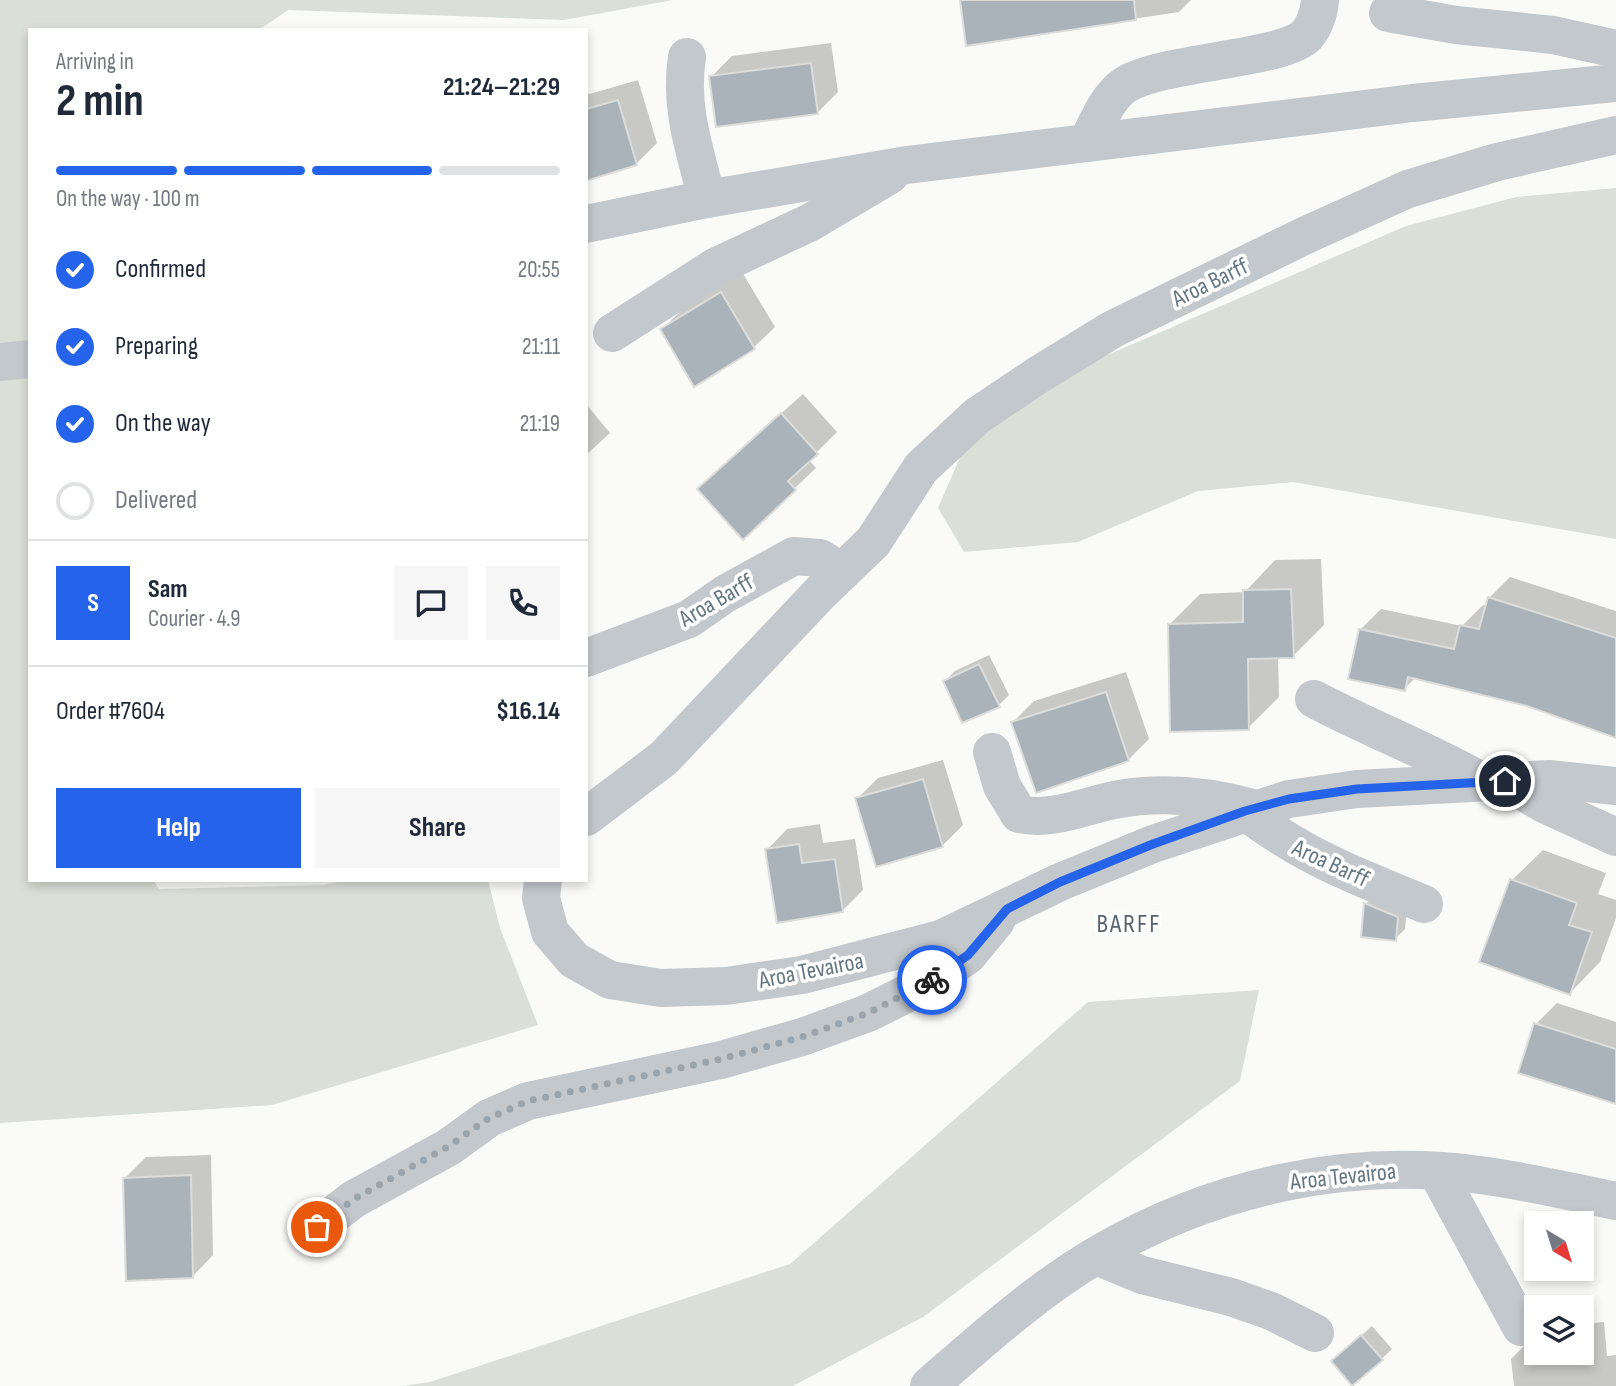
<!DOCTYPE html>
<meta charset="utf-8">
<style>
body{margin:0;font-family:"Sofia Sans Condensed",sans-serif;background:#f6f6f7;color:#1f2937;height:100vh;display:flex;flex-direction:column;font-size:26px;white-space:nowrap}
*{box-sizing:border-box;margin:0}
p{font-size:23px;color:#747a83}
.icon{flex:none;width:38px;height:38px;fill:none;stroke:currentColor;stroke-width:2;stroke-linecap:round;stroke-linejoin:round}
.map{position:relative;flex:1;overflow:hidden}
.panel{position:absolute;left:28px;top:28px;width:560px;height:854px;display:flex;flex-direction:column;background:#fff;border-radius:0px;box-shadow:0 4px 10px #0003}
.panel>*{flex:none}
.needle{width:46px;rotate:142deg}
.fabs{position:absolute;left:1524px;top:1211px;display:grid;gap:14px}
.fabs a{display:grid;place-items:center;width:70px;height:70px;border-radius:0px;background:#fff;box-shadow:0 4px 10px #0003;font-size:35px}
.pin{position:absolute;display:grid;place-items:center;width:60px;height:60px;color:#fff;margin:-30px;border:4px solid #fff;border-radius:50%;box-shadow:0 2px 7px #0007}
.courier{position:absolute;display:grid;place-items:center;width:70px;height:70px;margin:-35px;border:5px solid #2563eb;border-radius:50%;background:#fff;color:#222;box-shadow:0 2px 9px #0007}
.head em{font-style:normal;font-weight:700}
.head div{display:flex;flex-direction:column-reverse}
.head{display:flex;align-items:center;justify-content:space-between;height:119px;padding:0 28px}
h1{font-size:46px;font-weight:700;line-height:52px}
.bar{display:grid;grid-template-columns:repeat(4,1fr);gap:10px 7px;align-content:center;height:84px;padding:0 28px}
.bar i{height:9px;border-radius:5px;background:#e0e1e3}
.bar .current{background:#2563eb}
.bar p{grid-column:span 4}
.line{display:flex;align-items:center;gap:18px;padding:0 28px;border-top:2px solid #e0e1e3}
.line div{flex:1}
.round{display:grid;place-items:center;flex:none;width:74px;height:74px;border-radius:0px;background:#f6f6f7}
ol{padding:0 28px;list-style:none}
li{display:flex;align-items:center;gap:21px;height:77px}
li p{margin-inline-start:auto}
li .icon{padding:7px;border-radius:50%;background:#2563eb;color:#fff;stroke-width:4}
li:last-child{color:#747a83}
li i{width:38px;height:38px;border:4px solid #e0e1e3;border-radius:50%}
.button{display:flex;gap:14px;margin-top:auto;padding:14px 28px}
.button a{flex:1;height:80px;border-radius:0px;background:#2563eb;color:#fff;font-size:28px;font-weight:700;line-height:80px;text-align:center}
.button a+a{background:#f6f6f7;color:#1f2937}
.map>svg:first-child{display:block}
.green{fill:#dadfd7}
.shadow{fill:#0003}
.building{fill:#aab3b9;stroke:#dcdcda;stroke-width:2}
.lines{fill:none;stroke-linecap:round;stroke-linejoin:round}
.minor{stroke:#c3c8cc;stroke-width:38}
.done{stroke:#99a4ac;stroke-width:7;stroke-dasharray:0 12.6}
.route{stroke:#2563eb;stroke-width:9}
.labels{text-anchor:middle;stroke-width:7;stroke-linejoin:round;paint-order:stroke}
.street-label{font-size:24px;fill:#657683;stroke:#fff}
.neighbourhood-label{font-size:26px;letter-spacing:2px;fill:#57646e;stroke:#fff}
</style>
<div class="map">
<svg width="1616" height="1386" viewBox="0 0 1616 1386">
<rect width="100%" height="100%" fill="#fafaf8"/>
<g class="green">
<path d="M 0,0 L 673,0 L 564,20 L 288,10 L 259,30 L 30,30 L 30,880 L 153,880 L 159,889 L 323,885 L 347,880 L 488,880 L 500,928 L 538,1025 L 272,1105 L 0,1123 Z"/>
<path d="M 1616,188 L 1616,539 L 1293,482 L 1198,491 L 1078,542 L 964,552 L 938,508 L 968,439 L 1075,369 L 1406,226 L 1516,197 Z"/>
<path d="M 1259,990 L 1240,1081 L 923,1317 L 793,1386 L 402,1386 L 430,1382 L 790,1264 L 1088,1002 Z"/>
</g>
<g class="shadow">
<path d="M 961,0 L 1191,0 L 1179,12 L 968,44 Z"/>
<path d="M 831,43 L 838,92 L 817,113 L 711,77 L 732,56 Z"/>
<path d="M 638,80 L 657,143 L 636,164 L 586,179 L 586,95 Z"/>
<path d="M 742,272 L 775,327 L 754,347 L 695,384 L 662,329 L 683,309 Z"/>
<path d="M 803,394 L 837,432 L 809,460 L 816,468 L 743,537 L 720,468 Z"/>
<path d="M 586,404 L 610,433 L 586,455 Z"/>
<path d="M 1321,559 L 1324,625 L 1293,656 L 1278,656 L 1279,697 L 1248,728 L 1170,624 L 1200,594 L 1245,592 L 1275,560 Z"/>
<path d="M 1510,577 L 1616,611 L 1616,730 L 1527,704 L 1416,677 L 1404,689 L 1360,630 L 1381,609 L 1462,626 L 1483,605 L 1487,606 L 1489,598 Z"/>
<path d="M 989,655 L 1009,695 L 999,705 L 945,681 L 955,671 Z"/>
<path d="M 1126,672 L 1149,739 L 1128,760 L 1013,722 L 1034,701 Z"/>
<path d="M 943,760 L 963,825 L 942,846 L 857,799 L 878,778 Z"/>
<path d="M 820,824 L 823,843 L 855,839 L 863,890 L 842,911 L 767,850 L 787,829 Z"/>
<path d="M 1543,850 L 1606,873 L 1598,894 L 1616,900 L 1616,918 L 1600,962 L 1570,993 L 1512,880 Z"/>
<path d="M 1376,894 L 1407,907 L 1405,929 L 1395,939 L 1363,936 L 1366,904 Z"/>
<path d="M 1557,1003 L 1616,1022 L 1616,1102 L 1536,1024 Z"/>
<path d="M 211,1155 L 213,1255 L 193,1276 L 125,1178 L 146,1157 Z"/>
<path d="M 1604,1322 L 1607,1356 L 1616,1355 L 1616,1386 L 1514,1386 L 1511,1359 L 1536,1334 L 1536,1353 L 1582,1353 L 1582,1324 Z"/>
<path d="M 1372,1326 L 1392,1349 L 1354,1385 L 1333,1361 Z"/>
</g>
<g class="building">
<path d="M 960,0 L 1134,0 L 1136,20 L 966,46 Z"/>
<path d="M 811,63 L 818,114 L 716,127 L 709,76 Z"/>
<path d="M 618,100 L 637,165 L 586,181 L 586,109 Z"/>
<path d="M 721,292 L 755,349 L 694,387 L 660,329 Z"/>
<path d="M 781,413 L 818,454 L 788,481 L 796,490 L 743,540 L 697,489 Z"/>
<path d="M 1291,589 L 1294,658 L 1248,659 L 1249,730 L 1170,732 L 1168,624 L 1243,622 L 1243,590 Z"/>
<path d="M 1488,597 L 1616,638 L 1616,738 L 1527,706 L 1408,677 L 1405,691 L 1348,679 L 1359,629 L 1454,649 L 1460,625 L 1479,629 Z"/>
<path d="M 979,664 L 1000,707 L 962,723 L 943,681 Z"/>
<path d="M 1106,692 L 1129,761 L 1036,793 L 1011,722 Z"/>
<path d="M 923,779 L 943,847 L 876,867 L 855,798 Z"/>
<path d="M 799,844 L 802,863 L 835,859 L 843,912 L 777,923 L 765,849 Z"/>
<path d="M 1510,879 L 1577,903 L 1569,925 L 1592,932 L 1570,995 L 1479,962 Z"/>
<path d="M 1364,903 L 1398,917 L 1396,941 L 1361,937 Z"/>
<path d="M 1534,1023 L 1616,1049 L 1616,1104 L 1518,1073 Z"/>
<path d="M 191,1175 L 193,1278 L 126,1281 L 123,1178 Z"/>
<path d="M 1361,1335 L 1383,1360 L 1352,1386 L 1331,1361 Z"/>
</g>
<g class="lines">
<g class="minor">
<path d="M 1388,13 L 1456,25 L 1553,35 L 1616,49"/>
<path d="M 687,57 C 679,107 695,151 707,199"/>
<path d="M 1087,143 C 1097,124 1107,97 1125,85 C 1164,61 1283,60 1307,35 C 1315,25 1319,12 1320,0"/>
<path d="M 586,224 L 707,199 L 907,165 L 1413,103 L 1616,83"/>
<path d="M 612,333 L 715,267 L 811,222 L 890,175"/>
<path d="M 0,362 L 30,359"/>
<path d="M 586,658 L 689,619 L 725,594 L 794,556 L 820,558 L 842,572"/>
<path d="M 1314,699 C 1370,729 1428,750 1483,782"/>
<path d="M 992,752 L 1002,786 L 1019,814 C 1051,821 1082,807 1114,800 C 1160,791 1209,796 1253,808"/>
<path d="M 1505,781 L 1544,804 L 1616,837"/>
<path d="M 1245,811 C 1303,857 1357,876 1424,904"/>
<path d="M 586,817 L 664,758 L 821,592 L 873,542 L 921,468 L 977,416 L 1038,375 L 1113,329 L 1306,235 L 1408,189 L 1497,162 L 1616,135"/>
<path d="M 543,880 L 541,898 L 550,932 L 574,960 L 610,980 L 661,988 L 726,986 L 802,975 L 941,939 L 1060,882 L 1153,844 L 1289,799 L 1357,789 L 1549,779 L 1616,786"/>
<path d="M 1437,1172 L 1521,1327"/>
<path d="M 317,1227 L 354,1199 L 449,1147 L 489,1118 L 528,1101 L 721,1060 L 802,1037 L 868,1013 L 926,984 L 968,955 L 996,921"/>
<path d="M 1096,1256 L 1142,1275 L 1231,1297 L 1271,1311 L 1315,1333"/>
<path d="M 929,1386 C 982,1340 1036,1291 1097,1255 C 1212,1187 1347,1157 1480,1175 C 1526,1181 1571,1192 1616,1201"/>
</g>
</g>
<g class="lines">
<path class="done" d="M 317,1227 L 354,1199 L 449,1146 L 489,1118 L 528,1101 L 721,1059 L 802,1037 L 868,1013 L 932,980"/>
<path class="route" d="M 932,980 L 968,955 L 1007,909 L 1060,882 L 1153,844 L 1245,811 L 1289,799 L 1357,789 L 1505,781"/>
</g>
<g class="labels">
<g class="street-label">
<text transform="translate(1210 282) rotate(-26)" y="8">Aroa Barff</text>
<text transform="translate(716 600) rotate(-30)" y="8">Aroa Barff</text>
<text transform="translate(1331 863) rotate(25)" y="8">Aroa Barff</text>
<text transform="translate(811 970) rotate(-11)" y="8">Aroa Tevairoa</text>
<text transform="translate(1343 1176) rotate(-6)" y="8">Aroa Tevairoa</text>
</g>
<g class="neighbourhood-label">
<text x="1129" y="932">BARFF</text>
</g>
</g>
</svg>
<div class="fabs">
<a><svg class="needle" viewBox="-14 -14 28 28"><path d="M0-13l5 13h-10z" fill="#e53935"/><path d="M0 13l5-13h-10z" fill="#747a83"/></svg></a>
<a><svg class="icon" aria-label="layers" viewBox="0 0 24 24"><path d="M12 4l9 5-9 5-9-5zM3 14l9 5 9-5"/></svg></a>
</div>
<div class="pin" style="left:317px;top:1227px;background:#ea580c"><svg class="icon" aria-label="bag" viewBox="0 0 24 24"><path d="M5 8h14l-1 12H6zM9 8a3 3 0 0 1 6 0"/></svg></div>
<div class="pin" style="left:1505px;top:781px;background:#1f2937"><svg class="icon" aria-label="home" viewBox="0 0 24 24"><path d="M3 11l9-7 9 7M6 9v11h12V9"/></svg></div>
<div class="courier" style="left:932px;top:980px"><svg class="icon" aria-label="bike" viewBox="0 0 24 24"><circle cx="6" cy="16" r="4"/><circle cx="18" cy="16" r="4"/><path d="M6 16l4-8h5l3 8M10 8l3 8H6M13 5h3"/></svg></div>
<section class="panel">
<div class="head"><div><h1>2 min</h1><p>Arriving in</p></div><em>21:24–21:29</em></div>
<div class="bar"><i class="current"></i><i class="current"></i><i class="current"></i><i></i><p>On the way · 100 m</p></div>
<ol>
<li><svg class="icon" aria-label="check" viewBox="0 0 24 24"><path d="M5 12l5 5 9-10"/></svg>Confirmed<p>20:55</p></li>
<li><svg class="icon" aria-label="check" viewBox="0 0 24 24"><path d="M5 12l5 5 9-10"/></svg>Preparing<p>21:11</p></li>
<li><svg class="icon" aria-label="check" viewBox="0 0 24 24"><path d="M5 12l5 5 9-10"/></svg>On the way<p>21:19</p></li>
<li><i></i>Delivered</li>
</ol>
<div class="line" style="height:126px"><b class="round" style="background:#2563eb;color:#fff">S</b><div><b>Sam</b><p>Courier · 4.9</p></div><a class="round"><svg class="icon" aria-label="chat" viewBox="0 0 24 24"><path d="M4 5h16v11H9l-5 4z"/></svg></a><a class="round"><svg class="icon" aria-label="phone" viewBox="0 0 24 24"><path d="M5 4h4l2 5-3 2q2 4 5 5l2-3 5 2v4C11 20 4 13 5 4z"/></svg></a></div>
<div class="line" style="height:91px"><div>Order #7604</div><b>$16.14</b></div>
<div class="button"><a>Help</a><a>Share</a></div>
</section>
</div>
